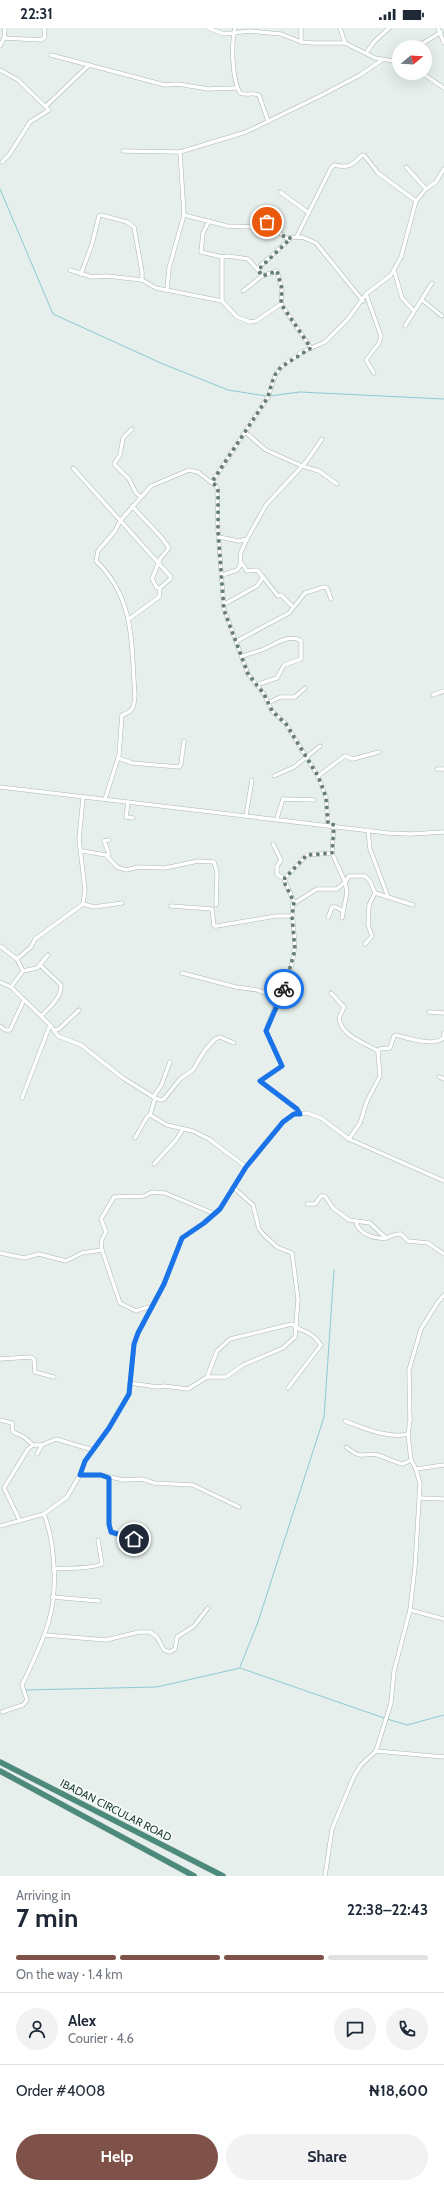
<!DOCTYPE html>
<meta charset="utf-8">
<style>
body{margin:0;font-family:Cabin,sans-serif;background:#f2f2f3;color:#1f2937;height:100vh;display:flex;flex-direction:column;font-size:15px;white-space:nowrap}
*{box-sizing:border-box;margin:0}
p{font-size:13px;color:#747a83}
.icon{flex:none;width:22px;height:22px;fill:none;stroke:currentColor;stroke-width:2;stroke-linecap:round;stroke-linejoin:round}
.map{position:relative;height:1848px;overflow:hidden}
.side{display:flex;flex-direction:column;background:#fff;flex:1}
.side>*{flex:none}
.needle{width:26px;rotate:72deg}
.tools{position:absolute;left:392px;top:12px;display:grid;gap:8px}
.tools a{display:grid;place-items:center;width:40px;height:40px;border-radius:50%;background:#fff;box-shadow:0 4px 16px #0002;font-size:20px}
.pin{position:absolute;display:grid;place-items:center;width:34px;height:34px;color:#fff;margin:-17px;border:2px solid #fff;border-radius:50%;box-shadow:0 1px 4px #0007}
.courier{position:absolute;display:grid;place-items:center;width:40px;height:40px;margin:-20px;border:3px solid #1a73e8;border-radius:50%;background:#fff;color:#222;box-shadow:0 1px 5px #0007}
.headline em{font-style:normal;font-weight:800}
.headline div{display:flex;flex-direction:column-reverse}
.headline{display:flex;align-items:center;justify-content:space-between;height:68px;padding:0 16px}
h1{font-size:26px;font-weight:800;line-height:30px}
.bar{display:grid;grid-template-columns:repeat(4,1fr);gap:6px 4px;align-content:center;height:48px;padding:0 16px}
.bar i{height:5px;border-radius:3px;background:#e0e1e3}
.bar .selected{background:#7f5249}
.bar p{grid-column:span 4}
.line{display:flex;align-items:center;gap:10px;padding:0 16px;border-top:1px solid #e0e1e3}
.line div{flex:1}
.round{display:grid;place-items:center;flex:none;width:42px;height:42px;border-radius:21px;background:#f2f2f3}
.primary-button{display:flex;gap:8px;margin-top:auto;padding:8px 16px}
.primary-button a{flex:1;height:46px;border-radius:24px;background:#7f5249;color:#fff;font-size:16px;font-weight:800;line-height:46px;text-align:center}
.primary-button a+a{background:#f2f2f3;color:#1f2937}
.status{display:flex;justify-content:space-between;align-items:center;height:28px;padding:0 20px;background:#fff;direction:ltr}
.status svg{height:11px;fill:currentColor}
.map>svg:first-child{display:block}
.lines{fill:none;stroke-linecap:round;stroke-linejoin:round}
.stream{stroke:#8ec9d4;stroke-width:1}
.minor-casing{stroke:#a8b8b2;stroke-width:4.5}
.trunk-casing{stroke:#c2cac8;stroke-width:6}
.minor{stroke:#fff;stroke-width:3.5}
.trunk{stroke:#4c8a7c;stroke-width:5.5}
.done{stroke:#687f78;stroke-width:4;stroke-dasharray:0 7.2}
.route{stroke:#1a73e8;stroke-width:5}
.labels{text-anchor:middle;stroke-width:3.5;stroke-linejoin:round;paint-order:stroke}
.street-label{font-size:11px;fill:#24423a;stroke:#f7fbf9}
</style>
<div class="status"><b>22:31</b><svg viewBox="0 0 49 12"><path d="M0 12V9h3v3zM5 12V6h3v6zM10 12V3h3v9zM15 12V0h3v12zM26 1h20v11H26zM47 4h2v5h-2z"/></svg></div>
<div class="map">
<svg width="444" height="1848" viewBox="0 0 444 1848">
<rect width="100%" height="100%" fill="#e6efeb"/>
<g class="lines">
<g class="stream">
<path d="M 0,161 L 53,286 L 163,336 L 228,362 L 266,368"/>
<path d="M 269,368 L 300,364 L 444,371"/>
<path d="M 240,1639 L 258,1594 L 324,1389 L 334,1242"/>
<path d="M 26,1662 L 157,1659 L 240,1640 L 384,1690"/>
<path d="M 387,1691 L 407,1697 L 444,1687"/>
</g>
<defs>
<g id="minor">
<path d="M 208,0 L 224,6 L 250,3 L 281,6 L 301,14 L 312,15 L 345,15 L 375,30 L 399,34"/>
<path d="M 235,0 C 231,16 232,51 240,65 C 246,68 253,64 259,67 L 268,93"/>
<path d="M 301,0 L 301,14"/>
<path d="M 340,0 L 345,15"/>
<path d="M 438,0 L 444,15"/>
<path d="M 4,10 L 41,12 L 45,9 L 44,0"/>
<path d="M 0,18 L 4,10 L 5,0"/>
<path d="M 417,19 L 441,4"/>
<path d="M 366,25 L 374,14 L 389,0"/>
<path d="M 51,27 L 89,37"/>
<path d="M 0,42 L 18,52 L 49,82 L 30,94 L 9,127 L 2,134"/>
<path d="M 422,45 L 444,60"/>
<path d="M 46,78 L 89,37 L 165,57 L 178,56 L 208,61 L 236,60"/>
<path d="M 123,123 L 180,124 L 246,104 L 322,67 L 360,47 L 382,32"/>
<path d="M 180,124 L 184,187"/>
<path d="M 406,139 L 426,161"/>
<path d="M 280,164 L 309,185"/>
<path d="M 209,193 L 203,205 L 201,224 L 222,229 L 222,273"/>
<path d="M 297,208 L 331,140 L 334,137 C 348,140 352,138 361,128 L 364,127 L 378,145 L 416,173"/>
<path d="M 222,229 L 228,228 L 248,231 L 258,242"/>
<path d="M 70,242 L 92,249 L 107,248 L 142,252 L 156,260 L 222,273 L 237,289 L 250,294 L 256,293 L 281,276 L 311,320"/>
<path d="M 394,242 L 402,270 L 414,283"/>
<path d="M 81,246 L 92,216 L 99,188 L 101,187 L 127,194 L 134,199 L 142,244 L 142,252"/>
<path d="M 262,248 L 258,242 L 259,239 L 291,210"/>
<path d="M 167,261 L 169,240 L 184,187 L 227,198 L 252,199 L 255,189 L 258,187 L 286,210 L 302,209 L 316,215 L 363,273"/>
<path d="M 243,263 L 262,248 L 277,243 L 282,261 L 281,276"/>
<path d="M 366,266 L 381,308 L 379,315 L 366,332 L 374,345"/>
<path d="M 422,272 L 442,288"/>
<path d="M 405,298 L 432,255"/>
<path d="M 132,401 L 123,410 L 120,427 L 114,436 L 129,451 L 136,465 L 141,469"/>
<path d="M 245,404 L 266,422 L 302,438 L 319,443 L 337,456"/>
<path d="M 73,440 L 171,549 L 170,551 L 160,560 L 159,569 L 129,591"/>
<path d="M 212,454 L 268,369 L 275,348 L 281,339 L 302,324 L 325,314 L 348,291 L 366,266 L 391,247 L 401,229 L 416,173 L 426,161 L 436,154 L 444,141"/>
<path d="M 132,478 L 162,510 L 169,520 L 160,531 L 152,551 L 157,560 L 160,560"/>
<path d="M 219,509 L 239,513 L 247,511 L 266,477 L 306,434 L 322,411"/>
<path d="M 263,549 L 278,568 L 281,567 L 293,579"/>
<path d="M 221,550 L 225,546 L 237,542 L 240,538 L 241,524 L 247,511"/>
<path d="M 223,577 L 257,558 L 263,549 L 257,542 L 247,543 L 241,534"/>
<path d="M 237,613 L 289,585 L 305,565 L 324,559 L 327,560 L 331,571"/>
<path d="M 243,628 C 250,625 257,624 264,621 C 275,616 290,605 301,613 L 301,631 L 284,637 L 277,650 L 256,657"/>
<path d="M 433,667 L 444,663"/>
<path d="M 268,675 L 280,669 L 295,669 L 305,660"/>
<path d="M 118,730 L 132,735 L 179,739 L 181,736 L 184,713"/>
<path d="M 437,741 L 444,741"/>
<path d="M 274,748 L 294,739 L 320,718"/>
<path d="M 318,748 L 345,728 L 353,731 L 379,724"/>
<path d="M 0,759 L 388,805 L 411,806 L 444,804"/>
<path d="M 105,771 L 119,727 L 122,687 C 133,684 134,679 135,668 C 131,618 136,571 96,533 L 98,523 L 115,503 L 120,493 L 151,458 L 189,442 L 198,444 L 217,459 L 218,503 L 224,581 L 248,646 L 264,666 L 272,683 L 286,696 L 318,748 L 326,769 L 328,796"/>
<path d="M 128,774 L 126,789 L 133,790"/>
<path d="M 246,787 L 252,752"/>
<path d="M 277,790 L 283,771 L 314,772"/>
<path d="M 368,802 L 370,821 L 388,869"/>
<path d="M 273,816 L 281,832 L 277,838 L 277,846 L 284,851 L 294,874"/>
<path d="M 82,823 L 106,827 L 117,839 L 126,842 L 139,839 L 165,840 L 198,833 L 214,834 L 217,844 L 216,877"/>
<path d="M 107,828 L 109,826 L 104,813 L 109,812"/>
<path d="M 284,851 L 307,827 L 332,825"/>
<path d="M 83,876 L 94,879 L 122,875"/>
<path d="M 171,878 L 212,881 L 214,898 L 217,898 L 276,888 L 292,888"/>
<path d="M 328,890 L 332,879 L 336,879 L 343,883"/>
<path d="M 342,890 L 347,864 L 345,854 L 349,848 L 365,848 L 370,853 L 375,865 L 413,877"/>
<path d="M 365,916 L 372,908 L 368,897 L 369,877 L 375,865"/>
<path d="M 0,918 L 17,931"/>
<path d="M 40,937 L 61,957 C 62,969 49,980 41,988"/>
<path d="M 23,943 L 37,940 L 48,927"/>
<path d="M 182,945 L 236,959 L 257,962 L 269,966 L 278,974"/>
<path d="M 0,954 L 11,959 L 50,997 L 58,1008 L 81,1017 L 123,1050 L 155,1070 L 150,1087 L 167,1097 L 193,1103 L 209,1111 L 246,1139"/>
<path d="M 11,959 L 23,943 L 17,931 L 31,919 L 35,911 L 83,876 L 85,862 L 79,811 L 83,770"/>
<path d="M 331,965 L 344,979 L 339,990 C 341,1008 365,1015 378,1023"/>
<path d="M 429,984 L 444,985"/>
<path d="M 0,998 L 5,1002 L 10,1002 L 24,972"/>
<path d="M 54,1002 L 59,1001 L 79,982"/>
<path d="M 439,1049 L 444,1051"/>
<path d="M 153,1069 L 161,1058 L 170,1034"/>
<path d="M 22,1070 L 50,997"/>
<path d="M 155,1070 L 161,1072 L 164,1071 L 180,1051 L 193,1042 L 205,1022 L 215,1011 L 220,1009 L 234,1015"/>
<path d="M 300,1086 L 297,1081 L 260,1053 L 282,1038 L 266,1003 C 274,975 291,952 294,923 C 296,908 291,892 293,876 L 317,861 L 337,861 L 345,854 L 332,825 L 334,797"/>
<path d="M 135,1110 L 147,1089 L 150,1087"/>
<path d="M 349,1111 L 360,1095 L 367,1073 L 380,1048 L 378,1025 L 379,1021 L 390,1020 L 394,1008 L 396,1007 C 406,1010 435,1019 443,1010 L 444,1005"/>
<path d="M 154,1136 L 176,1112 L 183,1101"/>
<path d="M 307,1176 L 315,1176 L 321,1168 L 325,1168 L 333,1180 L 349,1192 L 370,1195 L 386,1210"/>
<path d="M 356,1194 C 358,1206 375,1211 385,1210 C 391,1209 395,1205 401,1206 L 408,1213 L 428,1215 L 444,1226"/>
<path d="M 0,1225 L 24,1230 L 39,1226 L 66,1233 L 82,1225 L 102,1222"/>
<path d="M 152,1280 L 148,1279 L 136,1283 L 120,1275 L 101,1219 L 102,1211 L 106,1204 L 101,1191 L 114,1169 L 144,1168 L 152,1164 L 165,1165 L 215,1186"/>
<path d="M 0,1331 L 31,1329 L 34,1331 L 35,1344 L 54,1349"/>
<path d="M 207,1349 L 217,1323 L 230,1311 L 292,1296 C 299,1304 311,1301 321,1317 L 288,1360"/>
<path d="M 130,1355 L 157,1359 L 164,1358 L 188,1361 L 207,1349 L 226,1349 L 243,1337 L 283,1320 L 295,1309 L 298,1271 L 292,1225 L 277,1219 L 264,1207 L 259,1201 L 253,1177 L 233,1159"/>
<path d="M 0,1392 L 12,1395 L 13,1404 L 24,1409 L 33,1417"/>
<path d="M 345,1393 C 364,1400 388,1411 408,1406"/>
<path d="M 346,1419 C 365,1434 363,1423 378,1427 C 387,1430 394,1434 403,1436 L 411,1432"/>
<path d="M 37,1426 L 42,1417 L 56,1411 L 93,1422"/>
<path d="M 416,1441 L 444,1437"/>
<path d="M 80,1447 L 101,1447 L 124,1452 L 142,1451 L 154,1455 L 193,1457 L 239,1479"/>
<path d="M 109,1450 L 109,1496 L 111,1504 L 140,1514"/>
<path d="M 419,1470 L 444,1471"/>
<path d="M 20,1493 L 4,1460 L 28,1421 L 33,1417 L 42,1417"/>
<path d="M 0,1498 L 44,1486"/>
<path d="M 53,1541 C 69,1539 88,1542 102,1536 L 98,1512"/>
<path d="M 52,1569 L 99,1573"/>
<path d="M 410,1582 L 444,1591"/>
<path d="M 45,1607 L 106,1612 L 139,1604 L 150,1604 L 157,1609 L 164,1622 L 170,1624 L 175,1621 L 177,1609 L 194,1598 L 208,1580"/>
<path d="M 2,1684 L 23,1677 L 27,1672 L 22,1657 C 32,1635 43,1615 49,1592 C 58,1562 55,1515 44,1486 L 67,1469 L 80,1447 L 85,1433 L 109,1400 L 129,1366 L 134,1317 L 138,1305 L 164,1256 L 182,1210 L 204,1195 L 220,1181 L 246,1139 L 283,1094 L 294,1086 L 307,1085 L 321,1090 L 349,1111 L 367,1119 L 444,1153"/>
<path d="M 376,1723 L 444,1729"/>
<path d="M 325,1848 L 332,1801 L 354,1748 L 361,1737 L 376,1723 L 391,1675 L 394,1643 L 410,1582 L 415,1539 L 420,1456 L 416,1441 L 411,1432 L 408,1406 L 410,1393 L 409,1342 L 421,1301 L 438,1274 L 444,1267"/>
</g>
<g id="trunk">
<path d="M 0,1734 L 223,1848"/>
<path d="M 0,1743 L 194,1848"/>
</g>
</defs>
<use href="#minor" class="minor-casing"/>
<use href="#trunk" class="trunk-casing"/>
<use href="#minor" class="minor"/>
<use href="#trunk" class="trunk"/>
</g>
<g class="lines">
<path class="done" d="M 267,194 L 286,210 L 291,210 L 258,242 L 262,248 L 277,243 L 282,261 L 281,276 L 311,320 L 281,339 L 274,348 L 268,369 L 212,454 L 217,459 L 218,463 L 218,503 L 224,582 L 248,646 L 264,666 L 272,683 L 286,696 L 318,748 L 326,769 L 328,796 L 334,797 L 332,825 L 307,827 L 283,852 L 294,874 L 292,888 L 295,922 L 284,961"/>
<path class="route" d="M 134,1511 L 111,1504 L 109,1496 L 109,1450 L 101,1447 L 80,1447 L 85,1433 L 109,1400 L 129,1366 L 134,1316 L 138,1305 L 164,1256 L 182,1210 L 204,1195 L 220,1181 L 246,1139 L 283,1094 L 294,1086 L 300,1086 L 297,1081 L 260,1053 L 282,1038 L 266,1003 L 284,961"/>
</g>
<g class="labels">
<g class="street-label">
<text transform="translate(116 1782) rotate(27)" y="4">IBADAN CIRCULAR ROAD</text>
</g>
</g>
</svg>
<div class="tools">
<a><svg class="needle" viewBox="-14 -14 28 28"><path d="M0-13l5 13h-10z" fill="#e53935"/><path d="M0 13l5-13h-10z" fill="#747a83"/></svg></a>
</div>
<div class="pin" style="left:267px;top:194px;background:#ea580c"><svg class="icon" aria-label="bag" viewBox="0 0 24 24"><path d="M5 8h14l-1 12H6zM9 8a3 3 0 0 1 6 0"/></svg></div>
<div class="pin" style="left:134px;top:1511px;background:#1f2937"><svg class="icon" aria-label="home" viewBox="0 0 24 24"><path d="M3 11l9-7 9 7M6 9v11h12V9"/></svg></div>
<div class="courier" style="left:284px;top:961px"><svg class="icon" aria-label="bike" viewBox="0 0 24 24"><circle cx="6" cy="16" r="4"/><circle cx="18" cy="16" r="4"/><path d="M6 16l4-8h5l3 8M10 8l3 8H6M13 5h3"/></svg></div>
</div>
<section class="side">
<div class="headline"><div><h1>7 min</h1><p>Arriving in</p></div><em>22:38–22:43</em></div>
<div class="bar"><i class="selected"></i><i class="selected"></i><i class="selected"></i><i></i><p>On the way · 1.4 km</p></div>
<div class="line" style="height:72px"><a class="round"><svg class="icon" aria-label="person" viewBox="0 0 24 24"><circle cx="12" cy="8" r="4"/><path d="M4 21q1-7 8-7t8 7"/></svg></a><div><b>Alex</b><p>Courier · 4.6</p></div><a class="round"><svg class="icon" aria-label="chat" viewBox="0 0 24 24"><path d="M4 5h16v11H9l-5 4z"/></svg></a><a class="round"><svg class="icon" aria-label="phone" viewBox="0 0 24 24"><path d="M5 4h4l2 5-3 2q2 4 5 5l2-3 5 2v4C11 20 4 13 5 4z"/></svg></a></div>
<div class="line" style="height:52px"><div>Order #4008</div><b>₦18,600</b></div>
<div class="primary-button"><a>Help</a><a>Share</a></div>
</section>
